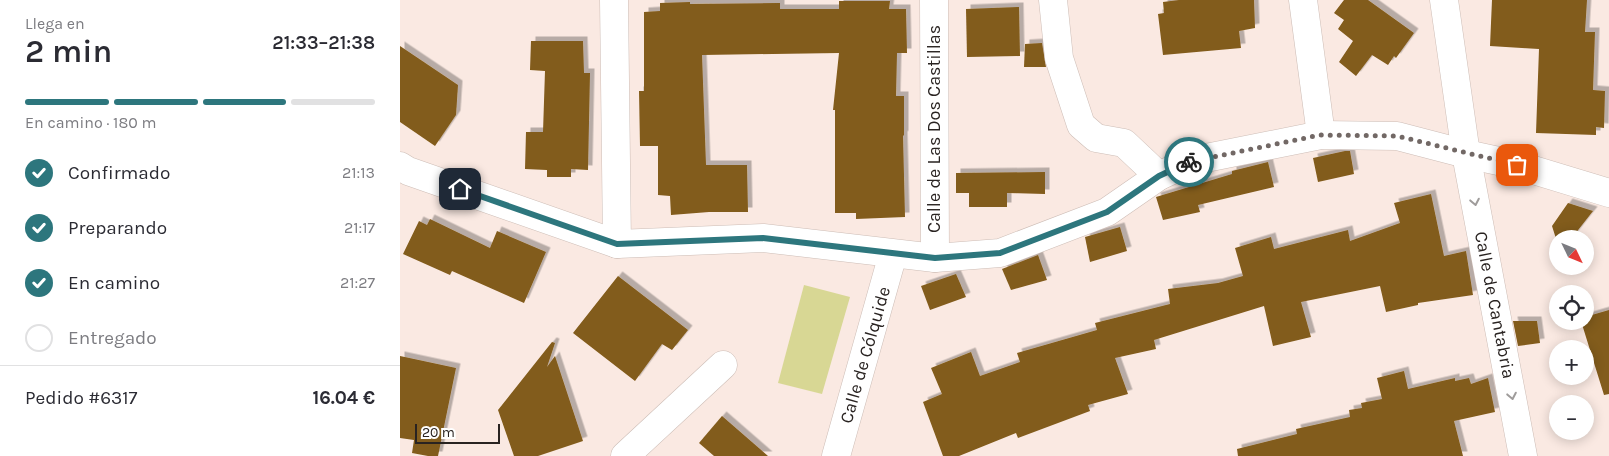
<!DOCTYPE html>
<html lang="es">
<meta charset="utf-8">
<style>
body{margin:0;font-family:Karla,sans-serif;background:#f2f2f3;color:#2b2b33;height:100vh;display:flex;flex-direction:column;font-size:19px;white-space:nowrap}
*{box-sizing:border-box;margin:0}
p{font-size:16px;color:#7c7c81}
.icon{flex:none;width:28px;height:28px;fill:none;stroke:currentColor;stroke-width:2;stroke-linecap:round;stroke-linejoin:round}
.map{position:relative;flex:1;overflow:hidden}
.sheet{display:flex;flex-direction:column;background:#fff;width:400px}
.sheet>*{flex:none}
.needle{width:32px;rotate:133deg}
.controls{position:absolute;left:1149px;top:230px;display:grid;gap:10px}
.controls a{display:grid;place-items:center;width:45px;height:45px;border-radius:50%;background:#fff;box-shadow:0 2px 12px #0003;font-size:25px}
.scale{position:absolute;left:15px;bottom:12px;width:85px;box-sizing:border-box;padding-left:5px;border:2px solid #292321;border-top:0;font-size:14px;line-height:18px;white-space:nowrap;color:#292321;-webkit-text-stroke:4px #fff;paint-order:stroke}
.pin{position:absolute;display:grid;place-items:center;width:42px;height:42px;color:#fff;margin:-21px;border-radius:10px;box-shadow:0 2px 8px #0006}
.courier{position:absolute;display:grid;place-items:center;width:50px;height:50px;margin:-25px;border:4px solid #2d767d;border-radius:50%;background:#fff;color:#222;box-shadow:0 1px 6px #0007}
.head em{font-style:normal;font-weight:600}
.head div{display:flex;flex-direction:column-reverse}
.head{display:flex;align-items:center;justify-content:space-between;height:85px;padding:0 25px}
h1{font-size:32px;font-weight:600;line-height:38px}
.bar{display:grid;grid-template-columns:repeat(4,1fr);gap:8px 5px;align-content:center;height:60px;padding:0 25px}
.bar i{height:6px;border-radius:4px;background:#e1e1e2}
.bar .current{background:#2d767d}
.bar p{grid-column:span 4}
.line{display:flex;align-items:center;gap:12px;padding:0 25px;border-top:1px solid #e1e1e2}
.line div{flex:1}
ol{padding:0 25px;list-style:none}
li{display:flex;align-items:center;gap:15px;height:55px}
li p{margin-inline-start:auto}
li .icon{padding:5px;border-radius:50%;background:#2d767d;color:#fff;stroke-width:4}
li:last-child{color:#7c7c81}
li i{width:28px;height:28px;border:2px solid #e1e1e2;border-radius:50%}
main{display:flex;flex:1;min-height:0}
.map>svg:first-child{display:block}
.green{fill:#d8d794}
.building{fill:#825b1a;filter:url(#shadow)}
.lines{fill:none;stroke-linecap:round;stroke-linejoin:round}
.street-casing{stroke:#cdbdb6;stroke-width:29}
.street{stroke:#fff;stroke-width:28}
.oneway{stroke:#9f9c9b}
.done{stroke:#726865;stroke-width:5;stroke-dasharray:0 9}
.route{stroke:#2d767d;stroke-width:6}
.labels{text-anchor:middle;stroke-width:5;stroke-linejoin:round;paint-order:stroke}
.street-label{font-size:18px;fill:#292321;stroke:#fff}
</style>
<main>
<section class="sheet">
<div class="head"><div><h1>2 min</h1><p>Llega en</p></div><em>21:33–21:38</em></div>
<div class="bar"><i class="current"></i><i class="current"></i><i class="current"></i><i></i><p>En camino · 180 m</p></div>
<ol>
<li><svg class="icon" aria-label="check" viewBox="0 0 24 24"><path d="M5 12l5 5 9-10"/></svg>Confirmado<p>21:13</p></li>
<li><svg class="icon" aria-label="check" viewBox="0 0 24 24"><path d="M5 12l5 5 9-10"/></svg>Preparando<p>21:17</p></li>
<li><svg class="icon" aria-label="check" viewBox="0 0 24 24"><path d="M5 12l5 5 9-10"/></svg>En camino<p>21:27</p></li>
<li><i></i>Entregado</li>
</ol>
<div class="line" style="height:65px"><div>Pedido #6317</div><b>16.04 €</b></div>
</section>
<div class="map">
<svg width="1209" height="456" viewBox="0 0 1209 456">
<defs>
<filter id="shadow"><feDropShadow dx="4.5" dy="-4.5" stdDeviation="0" flood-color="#0004"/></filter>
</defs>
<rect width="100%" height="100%" fill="#fae9e2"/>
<path class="green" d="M 404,285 L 450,297 L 422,394 L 378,383 Z"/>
<g class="building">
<path d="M 779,0 L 854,0 L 855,28 L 839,31 L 841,48 L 763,55 L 758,14 L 764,13 L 763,2 Z"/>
<path d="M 944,0 L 968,0 L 1014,33 L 996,58 L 994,56 L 988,65 L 972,55 L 956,76 L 939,62 L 953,41 L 938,29 L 944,20 L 934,13 Z"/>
<path d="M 1092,0 L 1187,0 L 1185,32 L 1195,32 L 1193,90 L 1205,91 L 1204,128 L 1196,127 L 1196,135 L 1136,133 L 1139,49 L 1090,46 Z"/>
<path d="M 439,1 L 490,1 L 489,9 L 506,9 L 507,53 L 497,53 L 496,96 L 504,96 L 504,135 L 503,136 L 505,217 L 456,219 L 456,213 L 435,213 L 435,110 L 433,110 L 439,53 L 302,55 L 306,165 L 347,165 L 348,212 L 309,212 L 271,215 L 270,196 L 258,195 L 258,146 L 240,146 L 239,91 L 244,91 L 244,12 L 260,11 L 260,3 L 290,2 L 290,4 L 380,3 L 380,9 L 439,9 Z"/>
<path d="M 619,7 L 620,56 L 567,57 L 566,9 Z"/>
<path d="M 131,41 L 183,41 L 184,73 L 190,73 L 188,170 L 171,169 L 171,177 L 147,177 L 147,170 L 125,169 L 126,132 L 143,132 L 145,71 L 130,70 Z"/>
<path d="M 642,43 L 646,67 L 624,67 L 625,44 Z"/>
<path d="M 0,46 L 58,85 L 56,115 L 35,146 L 0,122 Z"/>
<path d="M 945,151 L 950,151 L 954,174 L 918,182 L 913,158 Z"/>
<path d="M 868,162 L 874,187 L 798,205 L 800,212 L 763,220 L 756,197 L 832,174 L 832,171 Z"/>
<path d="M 645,172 L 645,194 L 607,193 L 607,207 L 569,207 L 569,193 L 556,193 L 556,173 Z"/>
<path d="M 1031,194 L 1044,256 L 1066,251 L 1073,295 L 1018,303 L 1018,305 L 986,312 L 980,286 L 901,302 L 911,337 L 873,346 L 864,306 L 754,340 L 756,349 L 715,358 L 728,394 L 688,405 L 690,411 L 618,438 L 616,433 L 559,456 L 543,456 L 523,402 L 542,394 L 531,368 L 571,352 L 580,376 L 620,362 L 617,353 L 697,330 L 695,323 L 770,304 L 768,289 L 818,283 L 843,276 L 835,248 L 871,237 L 874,249 L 948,230 L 950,241 L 1000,223 L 994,203 Z"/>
<path d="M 1168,203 L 1193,211 L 1171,239 L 1158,239 L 1158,245 L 1152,226 Z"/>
<path d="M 30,219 L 90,248 L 97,231 L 146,252 L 124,303 L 52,271 L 50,275 L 3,254 L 19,221 L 27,225 Z"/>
<path d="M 720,227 L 727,251 L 690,262 L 685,237 Z"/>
<path d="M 638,255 L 647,280 L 611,290 L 602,269 Z"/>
<path d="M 556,274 L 566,297 L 530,310 L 521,286 Z"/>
<path d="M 218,276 L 288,330 L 272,350 L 262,344 L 235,381 L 173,333 Z"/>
<path d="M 1209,310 L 1209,394 L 1204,395 L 1181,321 L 1185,321 L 1185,317 Z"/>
<path d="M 1113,321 L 1137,321 L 1140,343 L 1118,346 Z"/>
<path d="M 152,342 L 155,343 L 147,367 L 155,356 L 183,441 L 138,456 L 114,456 L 98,410 Z"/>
<path d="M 0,356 L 56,368 L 38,456 L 28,456 L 12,453 L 14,440 L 0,438 Z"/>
<path d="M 1004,371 L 1008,389 L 1055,378 L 1055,381 L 1069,378 L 1071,384 L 1088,378 L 1095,412 L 1054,421 L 1063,456 L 838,456 L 837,449 L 897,434 L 896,429 L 950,417 L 949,410 L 962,408 L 961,403 L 982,399 L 977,378 Z"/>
<path d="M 322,416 L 368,456 L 314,456 L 299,443 Z"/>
</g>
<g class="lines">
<defs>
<g id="street">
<path d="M 214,0 L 217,244"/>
<path d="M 534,0 L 535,258"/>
<path d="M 653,0 L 659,58 L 681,125 L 696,138 L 724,143 L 759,176"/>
<path d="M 903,0 L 921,135"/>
<path d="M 1044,0 L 1066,154 L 1123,456"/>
<path d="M 0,166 L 8,171 L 217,244 L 363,238 L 535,258 L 600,253 L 707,212 L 759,176 L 791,161 L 921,135 L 997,136 L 1066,154 L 1117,165 L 1209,193"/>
<path d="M 225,456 L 323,365"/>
<path d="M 436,456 L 493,254"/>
</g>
</defs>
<use href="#street" class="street-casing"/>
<use href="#street" class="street"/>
</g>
<defs><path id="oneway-chevron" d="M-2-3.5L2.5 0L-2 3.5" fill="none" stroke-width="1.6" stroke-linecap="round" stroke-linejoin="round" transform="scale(1.25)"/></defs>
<g class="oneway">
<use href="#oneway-chevron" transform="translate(1075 202) rotate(79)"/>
<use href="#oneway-chevron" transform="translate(1112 396) rotate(79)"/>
</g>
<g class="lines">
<path class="done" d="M 789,162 L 920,135 L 997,136 L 1117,165"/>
<path class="route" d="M 60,189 L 217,244 L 363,238 L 535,258 L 600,253 L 707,212 L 759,176 L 789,162"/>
</g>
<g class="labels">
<g class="street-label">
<text transform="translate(534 129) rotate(-90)" y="6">Calle de Las Dos Castillas</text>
<text transform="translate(1095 305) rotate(79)" y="6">Calle de Cantabria</text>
<text transform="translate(465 355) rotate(-74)" y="6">Calle de Cólquide</text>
</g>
</g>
</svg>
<div class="controls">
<a><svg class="needle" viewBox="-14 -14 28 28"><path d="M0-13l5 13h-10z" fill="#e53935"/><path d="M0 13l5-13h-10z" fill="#7c7c81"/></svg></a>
<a><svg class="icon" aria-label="locate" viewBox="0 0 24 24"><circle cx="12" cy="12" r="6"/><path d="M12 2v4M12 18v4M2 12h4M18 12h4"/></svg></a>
<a>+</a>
<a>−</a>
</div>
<div class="scale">20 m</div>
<div class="pin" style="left:1117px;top:165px;background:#ea580c"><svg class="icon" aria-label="bag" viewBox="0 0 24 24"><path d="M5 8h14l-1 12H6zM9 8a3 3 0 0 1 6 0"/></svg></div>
<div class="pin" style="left:60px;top:189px;background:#1f2937"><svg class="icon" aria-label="home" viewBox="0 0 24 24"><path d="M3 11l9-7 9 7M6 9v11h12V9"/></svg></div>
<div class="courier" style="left:789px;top:162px"><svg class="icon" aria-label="bike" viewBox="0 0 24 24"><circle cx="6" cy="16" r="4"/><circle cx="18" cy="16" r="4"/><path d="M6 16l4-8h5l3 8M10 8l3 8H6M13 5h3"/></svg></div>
</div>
</main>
